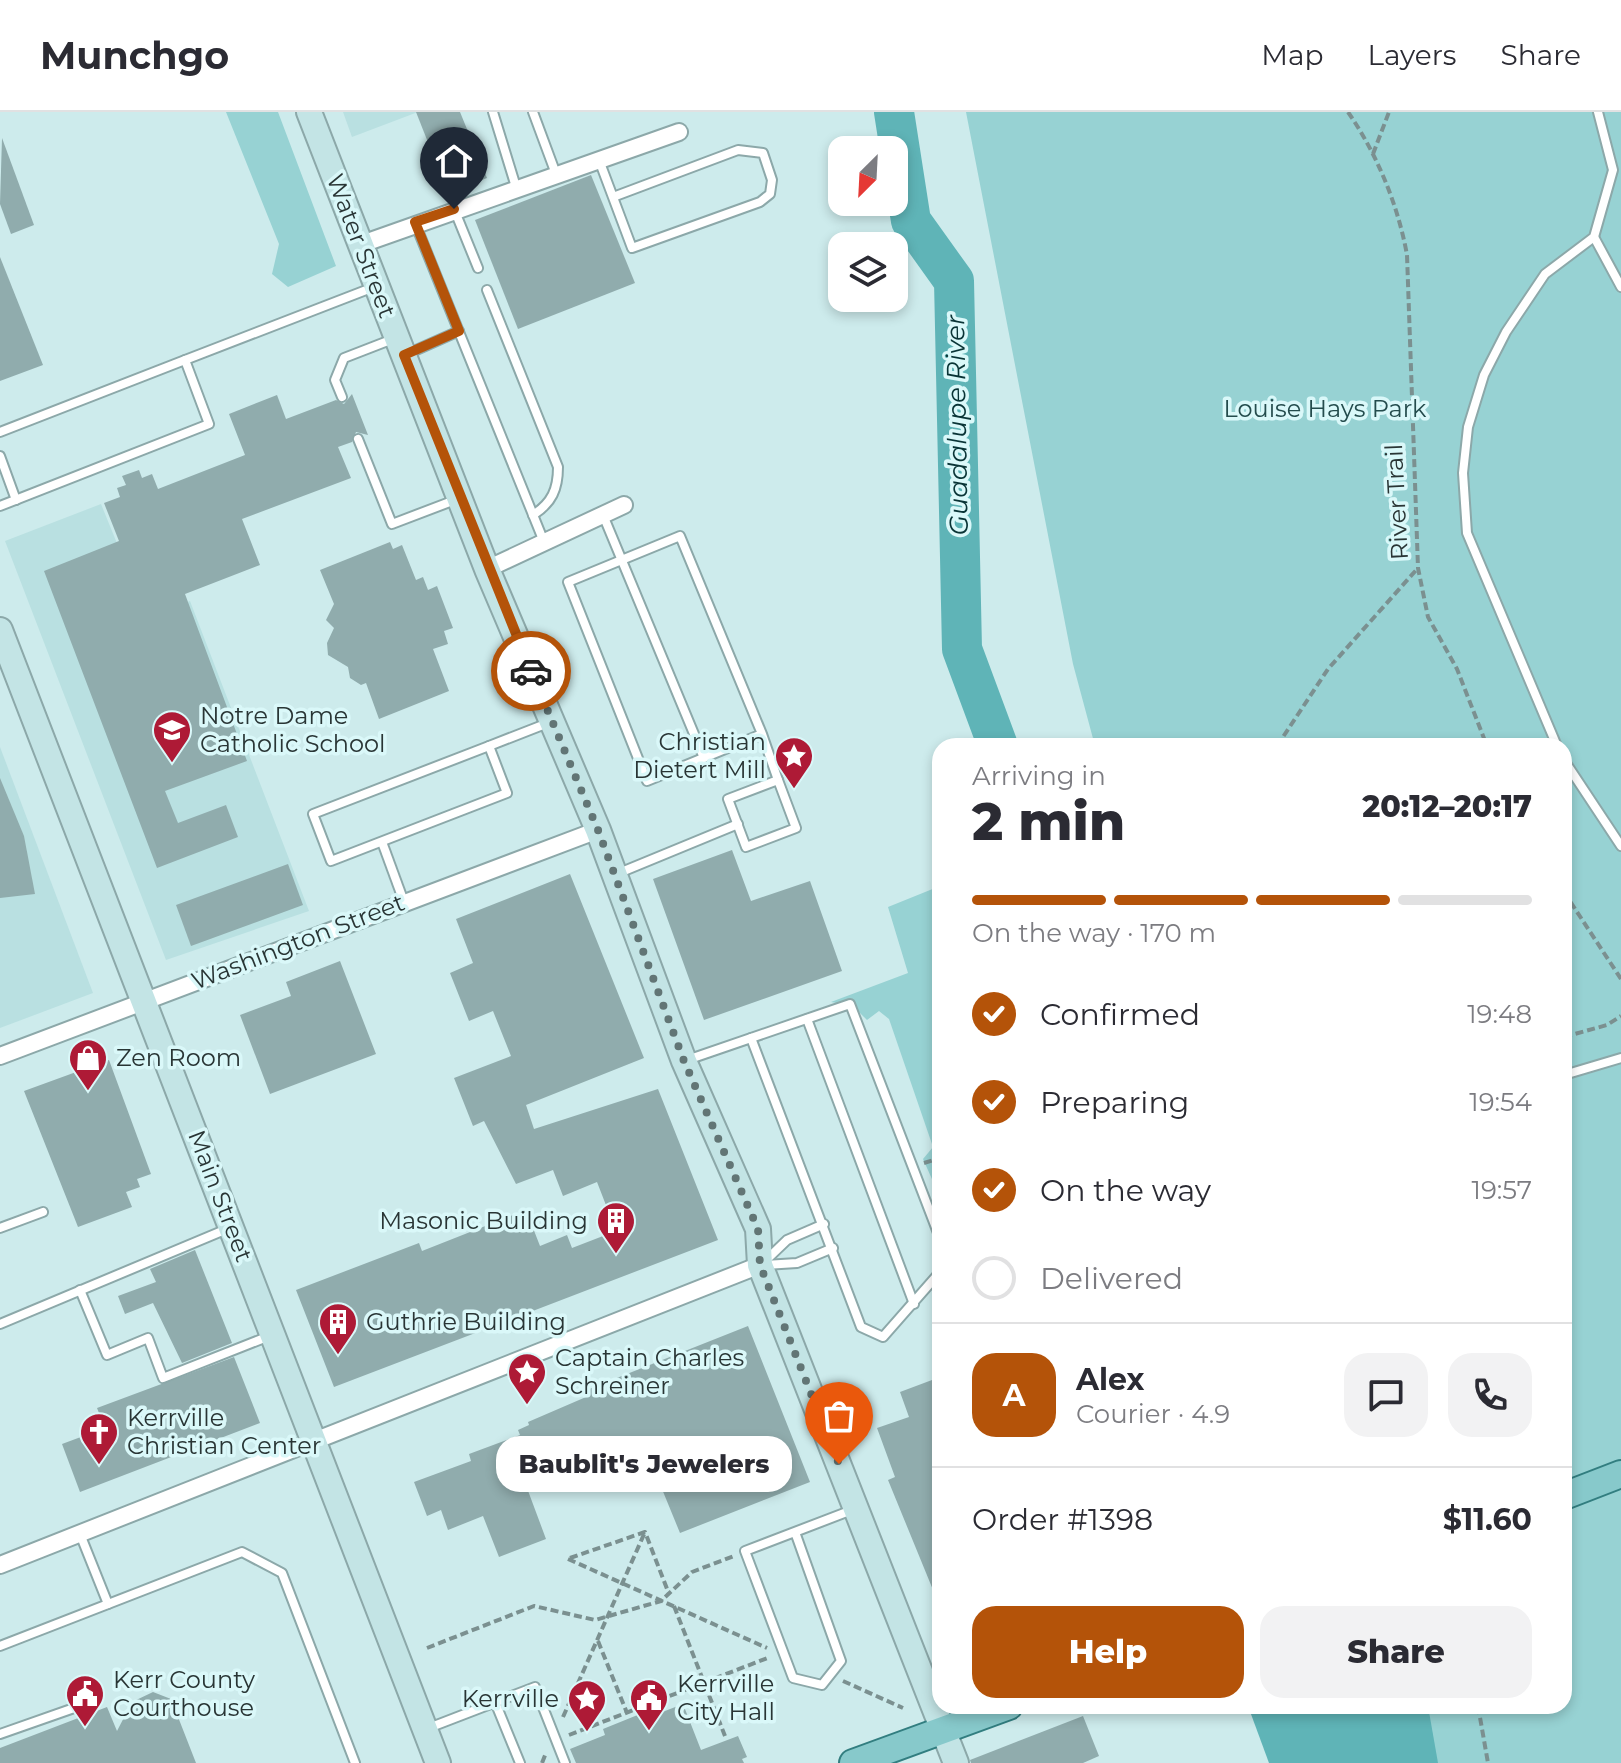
<!DOCTYPE html>
<meta charset="utf-8">
<style>
body{margin:0;font-family:Montserrat,sans-serif;background:#f2f2f3;color:#2b2b33;height:100vh;display:flex;flex-direction:column;font-size:30px;white-space:nowrap}
*{box-sizing:border-box;margin:0}
p{font-size:26px;color:#7c7c81}
.icon{flex:none;width:44px;height:44px;fill:none;stroke:currentColor;stroke-width:2;stroke-linecap:round;stroke-linejoin:round}
.map{position:relative;flex:1;overflow:hidden}
.sheet{position:absolute;left:932px;top:626px;width:640px;height:976px;display:flex;flex-direction:column;background:#fff;border-radius:24px;box-shadow:0 4px 12px #0003}
.sheet>*{flex:none}
.needle{width:52px;rotate:204deg}
.fabs{position:absolute;left:828px;top:24px;display:grid;gap:16px}
.fabs a{display:grid;place-items:center;width:80px;height:80px;border-radius:16px;background:#fff;box-shadow:0 4px 12px #0003;font-size:40px}
.pin{position:absolute;display:grid;place-items:center;width:68px;height:68px;color:#fff;margin:-82px -34px;border-radius:50% 50% 50% 0;rotate:-45deg;box-shadow:0 0 8px #0007}
.pin .icon{rotate:45deg}
.courier{position:absolute;display:grid;place-items:center;width:80px;height:80px;margin:-40px;border:6px solid #b45309;border-radius:50%;background:#fff;color:#222;box-shadow:0 2px 10px #0007}
.bubble{position:absolute;height:56px;border-radius:24px;background:#fff;box-shadow:0 4px 12px #0003;font-size:26px;font-weight:800;line-height:56px;text-align:center}
.headline em{font-style:normal;font-weight:800}
.headline div{display:flex;flex-direction:column-reverse}
.headline{display:flex;align-items:center;justify-content:space-between;height:136px;padding:0 40px}
h1{font-size:52px;font-weight:800;line-height:60px}
.bar{display:grid;grid-template-columns:repeat(4,1fr);gap:12px 8px;align-content:center;height:96px;padding:0 40px}
.bar i{height:10px;border-radius:6px;background:#e1e1e2}
.bar .current{background:#b45309}
.bar p{grid-column:span 4}
.line{display:flex;align-items:center;gap:20px;padding:0 40px;border-top:2px solid #e1e1e2}
.line div{flex:1}
.round{display:grid;place-items:center;flex:none;width:84px;height:84px;border-radius:24px;background:#f2f2f3}
ol{padding:0 40px;list-style:none}
li{display:flex;align-items:center;gap:24px;height:88px}
li p{margin-inline-start:auto}
li .icon{padding:8px;border-radius:50%;background:#b45309;color:#fff;stroke-width:4}
li:last-child{color:#7c7c81}
li i{width:44px;height:44px;border:4px solid #e1e1e2;border-radius:50%}
.cta{display:flex;gap:16px;margin-top:auto;padding:16px 40px}
.cta a{flex:1;height:92px;border-radius:24px;background:#b45309;color:#fff;font-size:32px;font-weight:800;line-height:92px;text-align:center}
.cta a+a{background:#f2f2f3;color:#2b2b33}
header{display:flex;align-items:center;gap:48px;box-sizing:border-box;height:112px;padding:0 40px;background:#fff;border-bottom:2px solid #e1e1e2}
header strong{font-size:38px}
nav{display:flex;gap:44px;margin-inline-start:auto;font-size:28px}
.map>svg:first-child{display:block}
.built{fill:#b9e0e1}
.green{fill:#97d2d3}
.water{fill:#5fb4b7}
.lines{fill:none;stroke-linecap:round;stroke-linejoin:round}
.river{stroke:#5fb4b7;stroke-width:40}
.building{fill:#90acad}
.lane-casing{stroke:#8ca8a9;stroke-width:12}
.street-casing{stroke:#8ca8a9;stroke-width:20}
.secondary-casing{stroke:#8ca8a9;stroke-width:28}
.primary-casing{stroke:#327e80;stroke-width:30}
.path{stroke:#7b9090;stroke-width:4;stroke-dasharray:8 4;stroke-linecap:butt}
.lane{stroke:#fff;stroke-width:8}
.street{stroke:#fff;stroke-width:16}
.secondary{stroke:#c3e4e5;stroke-width:24}
.primary{stroke:#87c9cb;stroke-width:26}
.done{stroke:#627575;stroke-width:8;stroke-dasharray:0 14.4}
.route{stroke:#b45309;stroke-width:10}
.labels{text-anchor:middle;stroke-width:7;stroke-linejoin:round;paint-order:stroke}
.street-label{font-size:24px;fill:#293535;stroke:#daf8f9}
.park-label{font-size:24px;fill:#244c4d;stroke:#daf8f9}
.poi-label{font-size:24px;fill:#293535;stroke:#daf8f9;text-anchor:start}
.water-label{font-size:26px;font-style:italic;fill:#093436;stroke:#daf8f9}
</style>
<header>
<strong>Munchgo</strong>
<nav><a>Map</a><a>Layers</a><a>Share</a></nav>
</header>
<div class="map">
<svg width="1621" height="1651" viewBox="0 0 1621 1651">
<rect width="100%" height="100%" fill="#cdebec"/>
<g class="built">
<path d="M 343,0 L 418,0 L 352,25 Z"/>
<path d="M 101,392 L 147,505 L 190,489 L 309,799 L 166,848 L 5,429 Z"/>
<path d="M 0,635 L 93,881 L 0,916 Z"/>
</g>
<g class="green">
<path d="M 226,0 L 278,0 L 336,154 L 288,175 L 272,162 L 279,132 Z"/>
<path d="M 966,0 L 1621,0 L 1621,1651 L 1417,1651 L 1398,1594 L 1564,1594 L 1564,634 L 1095,634 L 1073,552 Z"/>
<path d="M 940,774 L 940,1085 L 923,1047 L 933,1035 L 889,907 L 879,899 L 867,908 L 853,894 L 831,890 L 908,861 L 888,795 Z"/>
</g>
<path class="water" d="M 1248,1594 L 1428,1594 L 1438,1651 L 1269,1651 Z"/>
<g class="lines">
<path class="river" d="M 894,0 L 911,109 L 954,169 L 962,537 L 998,634"/>
</g>
<g class="building">
<path d="M 416,0 L 460,0 L 487,66 L 448,81 Z"/>
<path d="M 2,26 L 34,113 L 11,122 L 0,92 Z"/>
<path d="M 591,63 L 635,171 L 518,217 L 475,108 Z"/>
<path d="M 0,145 L 43,253 L 0,269 Z"/>
<path d="M 352,282 L 368,323 L 356,320 L 352,330 L 338,335 L 351,366 L 242,407 L 260,453 L 185,482 L 247,649 L 165,679 L 178,711 L 226,693 L 238,725 L 157,756 L 44,459 L 119,429 L 104,391 L 120,385 L 117,376 L 126,373 L 122,364 L 139,358 L 142,366 L 152,362 L 158,377 L 245,343 L 229,302 L 277,283 L 286,307 L 336,288 L 344,292 Z"/>
<path d="M 390,430 L 393,437 L 402,433 L 416,468 L 423,465 L 428,478 L 437,474 L 453,516 L 444,519 L 448,532 L 433,537 L 449,579 L 379,607 L 366,571 L 361,573 L 350,566 L 348,555 L 328,543 L 327,531 L 334,516 L 326,508 L 334,492 L 320,458 Z"/>
<path d="M 0,666 L 24,724 L 35,782 L 0,786 Z"/>
<path d="M 732,738 L 751,789 L 810,769 L 842,859 L 704,908 L 653,767 Z"/>
<path d="M 288,752 L 303,793 L 191,834 L 176,793 Z"/>
<path d="M 570,762 L 644,946 L 526,993 L 534,1017 L 658,977 L 718,1128 L 334,1275 L 296,1178 L 419,1131 L 422,1139 L 526,1098 L 540,1134 L 567,1123 L 572,1136 L 616,1119 L 597,1070 L 563,1084 L 553,1058 L 516,1072 L 484,1009 L 473,1014 L 454,966 L 511,944 L 493,899 L 469,909 L 450,861 L 473,851 L 456,807 Z"/>
<path d="M 340,849 L 376,942 L 270,982 L 240,903 L 291,884 L 286,870 Z"/>
<path d="M 109,948 L 151,1062 L 137,1067 L 140,1075 L 126,1080 L 132,1095 L 78,1115 L 24,979 Z"/>
<path d="M 195,1138 L 232,1231 L 182,1251 L 153,1191 L 125,1202 L 118,1184 L 156,1170 L 150,1157 Z"/>
<path d="M 748,1214 L 810,1370 L 680,1421 L 655,1360 L 621,1373 L 607,1336 L 570,1351 L 573,1358 L 527,1376 L 546,1427 L 499,1445 L 483,1404 L 448,1418 L 441,1398 L 427,1404 L 414,1370 L 471,1349 L 469,1342 L 520,1323 L 518,1318 L 529,1313 L 528,1310 L 586,1285 L 584,1279 Z"/>
<path d="M 234,1245 L 260,1311 L 80,1380 L 62,1332 L 105,1316 L 97,1296 Z"/>
<path d="M 940,1265 L 940,1495 L 888,1368 L 895,1365 L 877,1316 L 909,1305 L 900,1280 Z"/>
<path d="M 153,1580 L 171,1587 L 196,1651 L 0,1651 L 0,1636 L 107,1595 L 117,1619 L 132,1590 Z"/>
<path d="M 683,1592 L 701,1638 L 738,1624 L 747,1645 L 742,1647 L 744,1651 L 576,1651 L 570,1637 L 605,1623 L 603,1617 L 645,1600 L 647,1606 Z"/>
<path d="M 1083,1604 L 1099,1644 L 1083,1651 L 971,1651 L 970,1648 Z"/>
</g>
<g class="lines">
<defs>
<g id="lane">
<path d="M 493,0 L 516,75"/>
<path d="M 533,0 L 556,62"/>
<path d="M 599,48 L 632,136 L 760,90 L 770,82 L 772,68 L 763,41 L 738,38 L 613,85"/>
<path d="M 454,97 L 478,156"/>
<path d="M 415,111 L 544,430"/>
<path d="M 1594,125 L 1621,175"/>
<path d="M 487,178 L 558,355 C 558,377 552,391 533,403"/>
<path d="M 405,243 L 459,219"/>
<path d="M 342,285 L 335,268 L 344,246 L 393,227"/>
<path d="M 0,320 L 185,248"/>
<path d="M 358,327 L 392,412 L 455,388"/>
<path d="M 0,344 L 16,388"/>
<path d="M 0,394 L 209,312 L 185,248 L 374,175"/>
<path d="M 603,403 L 704,646"/>
<path d="M 762,622 L 647,669 L 568,470 L 680,424 L 762,622 L 778,668"/>
<path d="M 489,634 L 507,681 L 331,749 L 313,702 Z"/>
<path d="M 489,634 L 548,611"/>
<path d="M 1557,634 L 1467,421 L 1463,361 L 1468,315 L 1484,263 L 1506,220 L 1545,162 L 1594,125 L 1613,58 L 1598,0"/>
<path d="M 1564,648 L 1621,734"/>
<path d="M 778,668 L 796,716 L 746,735 L 728,687 Z"/>
<path d="M 382,730 L 404,790"/>
<path d="M 619,761 L 738,712"/>
<path d="M 807,907 L 914,1192"/>
<path d="M 751,926 L 861,1215 L 883,1225 L 940,1160"/>
<path d="M 687,948 L 850,892 L 940,1126"/>
<path d="M 1564,963 L 1621,946"/>
<path d="M 0,1116 L 43,1100"/>
<path d="M 764,1150 L 787,1128 L 824,1112"/>
<path d="M 765,1153 L 797,1151 L 833,1136"/>
<path d="M 80,1178 L 107,1243 L 148,1226 L 163,1266 L 272,1223"/>
<path d="M 0,1212 L 227,1117"/>
<path d="M 795,1420 L 841,1549 L 822,1573 L 793,1566 L 745,1439 L 852,1398"/>
<path d="M 80,1422 L 108,1492"/>
<path d="M 0,1534 L 242,1440 L 282,1461 L 355,1651"/>
<path d="M 495,1590 L 520,1651"/>
<path d="M 426,1617 L 535,1575 L 565,1651"/>
<path d="M 0,1622 L 77,1595"/>
</g>
<g id="street">
<path d="M 359,133 L 679,20"/>
<path d="M 487,457 L 624,393"/>
<path d="M 0,944 L 598,718"/>
<path d="M 0,1453 L 760,1153"/>
</g>
<g id="secondary">
<path d="M 309,0 L 487,457 L 598,718 L 684,949 L 758,1117 L 760,1153 L 956,1651"/>
<path d="M 0,518 L 438,1651"/>
</g>
<g id="primary">
<path d="M 1564,1384 L 1621,1362"/>
<path d="M 853,1651 L 1009,1594"/>
</g>
</defs>
<use href="#lane" class="lane-casing"/>
<use href="#street" class="street-casing"/>
<use href="#secondary" class="secondary-casing"/>
<use href="#primary" class="primary-casing"/>
<g class="path">
<path d="M 1348,0 C 1377,42 1398,93 1407,143 L 1418,456 L 1428,505 L 1457,557 L 1487,634"/>
<path d="M 1373,42 L 1389,0"/>
<path d="M 1277,634 L 1328,557 L 1418,456"/>
<path d="M 1564,780 L 1621,867"/>
<path d="M 1564,925 L 1607,913 L 1621,904"/>
<path d="M 924,1051 L 934,1048 L 940,1067"/>
<path d="M 570,1446 L 645,1420 L 669,1482"/>
<path d="M 568,1447 L 767,1536"/>
<path d="M 674,1494 L 725,1624"/>
<path d="M 598,1529 L 627,1601"/>
<path d="M 427,1536 L 534,1494 L 595,1508 L 661,1489 L 692,1460 L 734,1444"/>
<path d="M 843,1569 L 903,1596"/>
<path d="M 1478,1594 L 1488,1651"/>
<path d="M 563,1605 L 645,1420"/>
<path d="M 569,1623 L 770,1545"/>
<path d="M 542,1651 L 546,1641"/>
</g>
<use href="#lane" class="lane"/>
<use href="#street" class="street"/>
<use href="#secondary" class="secondary"/>
<use href="#primary" class="primary"/>
</g>
<g class="lines">
<path class="done" d="M 531,559 L 598,718 L 684,949 L 758,1117 L 760,1153 L 839,1352"/>
<path class="route" d="M 454,97 L 415,110 L 459,219 L 404,243 L 531,559"/>
</g>
<defs>
<symbol id="school-pin" viewBox="-11 -11 22 30"><path d="M0 17L-7.5 6A9.5 9.5 0 1 1 7.5 6Z" fill="#ae1a36" stroke="#daf8f9"/><path d="M0-5L7-2L0 1L-7-2ZM-4 1L0 2.5L4 1V4Q0 6-4 4Z" fill="#fff"/></symbol>
<symbol id="sight-pin" viewBox="-11 -11 22 30"><path d="M0 17L-7.5 6A9.5 9.5 0 1 1 7.5 6Z" fill="#ae1a36" stroke="#daf8f9"/><path d="M0-6L1.8-2.2L6-1.7L2.9 1.2L3.7 5.4L0 3.3L-3.7 5.4L-2.9 1.2L-6-1.7L-1.8-2.2Z" fill="#fff"/></symbol>
<symbol id="shop-pin" viewBox="-11 -11 22 30"><path d="M0 17L-7.5 6A9.5 9.5 0 1 1 7.5 6Z" fill="#ae1a36" stroke="#daf8f9"/><path d="M-5-2.5h2.3a2.7 3.5 0 0 1 5.4 0H5L5.5 6h-11ZM-1.5-2.5h3a1.5 2.3 0 0 0-3 0Z" fill="#fff"/></symbol>
<symbol id="building-pin" viewBox="-11 -11 22 30"><path d="M0 17L-7.5 6A9.5 9.5 0 1 1 7.5 6Z" fill="#ae1a36" stroke="#daf8f9"/><path d="M-4-6H4V6H1V3H-1V6H-4ZM-2.5-4.3h1.7v1.8h-1.7ZM.8-4.3h1.7v1.8H.8ZM-2.5-1h1.7V.8h-1.7ZM.8-1h1.7V.8H.8Z" fill="#fff"/></symbol>
<symbol id="church-pin" viewBox="-11 -11 22 30"><path d="M0 17L-7.5 6A9.5 9.5 0 1 1 7.5 6Z" fill="#ae1a36" stroke="#daf8f9"/><path d="M-1.2-6h2.4v3.5h3.3v2.4h-3.3V6h-2.4V-.1h-3.3v-2.4h3.3Z" fill="#fff"/></symbol>
<symbol id="civic-pin" viewBox="-11 -11 22 30"><path d="M0 17L-7.5 6A9.5 9.5 0 1 1 7.5 6Z" fill="#ae1a36" stroke="#daf8f9"/><path d="M-.6-6.5H3V-4.5H.6V-3L4-1V1h2V6H-6V1h2V-1L-.6-3ZM-1.2 2.5V6h2.4V2.5Z" fill="#fff"/></symbol>
</defs>
<g fill-rule="evenodd">
<use href="#school-pin" x="150" y="596" width="44" height="60"/>
<use href="#sight-pin" x="772" y="622" width="44" height="60"/>
<use href="#shop-pin" x="66" y="924" width="44" height="60"/>
<use href="#building-pin" x="594" y="1087" width="44" height="60"/>
<use href="#building-pin" x="316" y="1188" width="44" height="60"/>
<use href="#sight-pin" x="505" y="1238" width="44" height="60"/>
<use href="#church-pin" x="77" y="1298" width="44" height="60"/>
<use href="#civic-pin" x="63" y="1560" width="44" height="60"/>
<use href="#civic-pin" x="627" y="1564" width="44" height="60"/>
<use href="#sight-pin" x="565" y="1565" width="44" height="60"/>
</g>
<g class="labels">
<g class="street-label">
<text transform="translate(361 134) rotate(69)" y="8">Water Street</text>
<text transform="translate(1397 390) rotate(-93)" y="8">River Trail</text>
<text transform="translate(298 830) rotate(-21)" y="8">Washington Street</text>
<text transform="translate(220 1084) rotate(69)" y="8">Main Street</text>
</g>
<g class="park-label">
<text x="1325" y="305">Louise Hays Park</text>
</g>
<g class="poi-label">
<text x="200" y="612">Notre Dame<tspan x="200" dy="28">Catholic School</tspan></text>
<text x="766" y="638" text-anchor="end">Christian<tspan x="766" dy="28">Dietert Mill</tspan></text>
<text x="116" y="954">Zen Room</text>
<text x="588" y="1117" text-anchor="end">Masonic Building</text>
<text x="366" y="1218">Guthrie Building</text>
<text x="555" y="1254">Captain Charles<tspan x="555" dy="28">Schreiner</tspan></text>
<text x="127" y="1314">Kerrville<tspan x="127" dy="28">Christian Center</tspan></text>
<text x="113" y="1576">Kerr County<tspan x="113" dy="28">Courthouse</tspan></text>
<text x="677" y="1580">Kerrville<tspan x="677" dy="28">City Hall</tspan></text>
<text x="559" y="1595" text-anchor="end">Kerrville</text>
</g>
<g class="water-label">
<text transform="translate(957 313) rotate(-91)" y="9">Guadalupe River</text>
</g>
</g>
</svg>
<div class="fabs">
<a><svg class="needle" viewBox="-14 -14 28 28"><path d="M0-13l5 13h-10z" fill="#e53935"/><path d="M0 13l5-13h-10z" fill="#7c7c81"/></svg></a>
<a><svg class="icon" aria-label="layers" viewBox="0 0 24 24"><path d="M12 4l9 5-9 5-9-5zM3 14l9 5 9-5"/></svg></a>
</div>
<div class="pin" style="left:839px;top:1352px;background:#ea580c"><svg class="icon" aria-label="bag" viewBox="0 0 24 24"><path d="M5 8h14l-1 12H6zM9 8a3 3 0 0 1 6 0"/></svg></div>
<div class="pin" style="left:454px;top:97px;background:#1f2937"><svg class="icon" aria-label="home" viewBox="0 0 24 24"><path d="M3 11l9-7 9 7M6 9v11h12V9"/></svg></div>
<div class="courier" style="left:531px;top:559px"><svg class="icon" aria-label="car" viewBox="0 0 24 24"><path d="M5 17H2v-5l4-1 3-4h7l3 4 3 1v5h-3M9 17h6M6 11h13"/><circle cx="7" cy="17" r="2"/><circle cx="17" cy="17" r="2"/></svg></div>
<div class="bubble" style="left:496px;top:1324px;width:296px">Baublit's Jewelers</div>
<section class="sheet">
<div class="headline"><div><h1>2 min</h1><p>Arriving in</p></div><em>20:12–20:17</em></div>
<div class="bar"><i class="current"></i><i class="current"></i><i class="current"></i><i></i><p>On the way · 170 m</p></div>
<ol>
<li><svg class="icon" aria-label="check" viewBox="0 0 24 24"><path d="M5 12l5 5 9-10"/></svg>Confirmed<p>19:48</p></li>
<li><svg class="icon" aria-label="check" viewBox="0 0 24 24"><path d="M5 12l5 5 9-10"/></svg>Preparing<p>19:54</p></li>
<li><svg class="icon" aria-label="check" viewBox="0 0 24 24"><path d="M5 12l5 5 9-10"/></svg>On the way<p>19:57</p></li>
<li><i></i>Delivered</li>
</ol>
<div class="line" style="height:144px"><b class="round" style="background:#b45309;color:#fff">A</b><div><b>Alex</b><p>Courier · 4.9</p></div><a class="round"><svg class="icon" aria-label="chat" viewBox="0 0 24 24"><path d="M4 5h16v11H9l-5 4z"/></svg></a><a class="round"><svg class="icon" aria-label="phone" viewBox="0 0 24 24"><path d="M5 4h4l2 5-3 2q2 4 5 5l2-3 5 2v4C11 20 4 13 5 4z"/></svg></a></div>
<div class="line" style="height:104px"><div>Order #1398</div><b>$11.60</b></div>
<div class="cta"><a>Help</a><a>Share</a></div>
</section>
</div>
